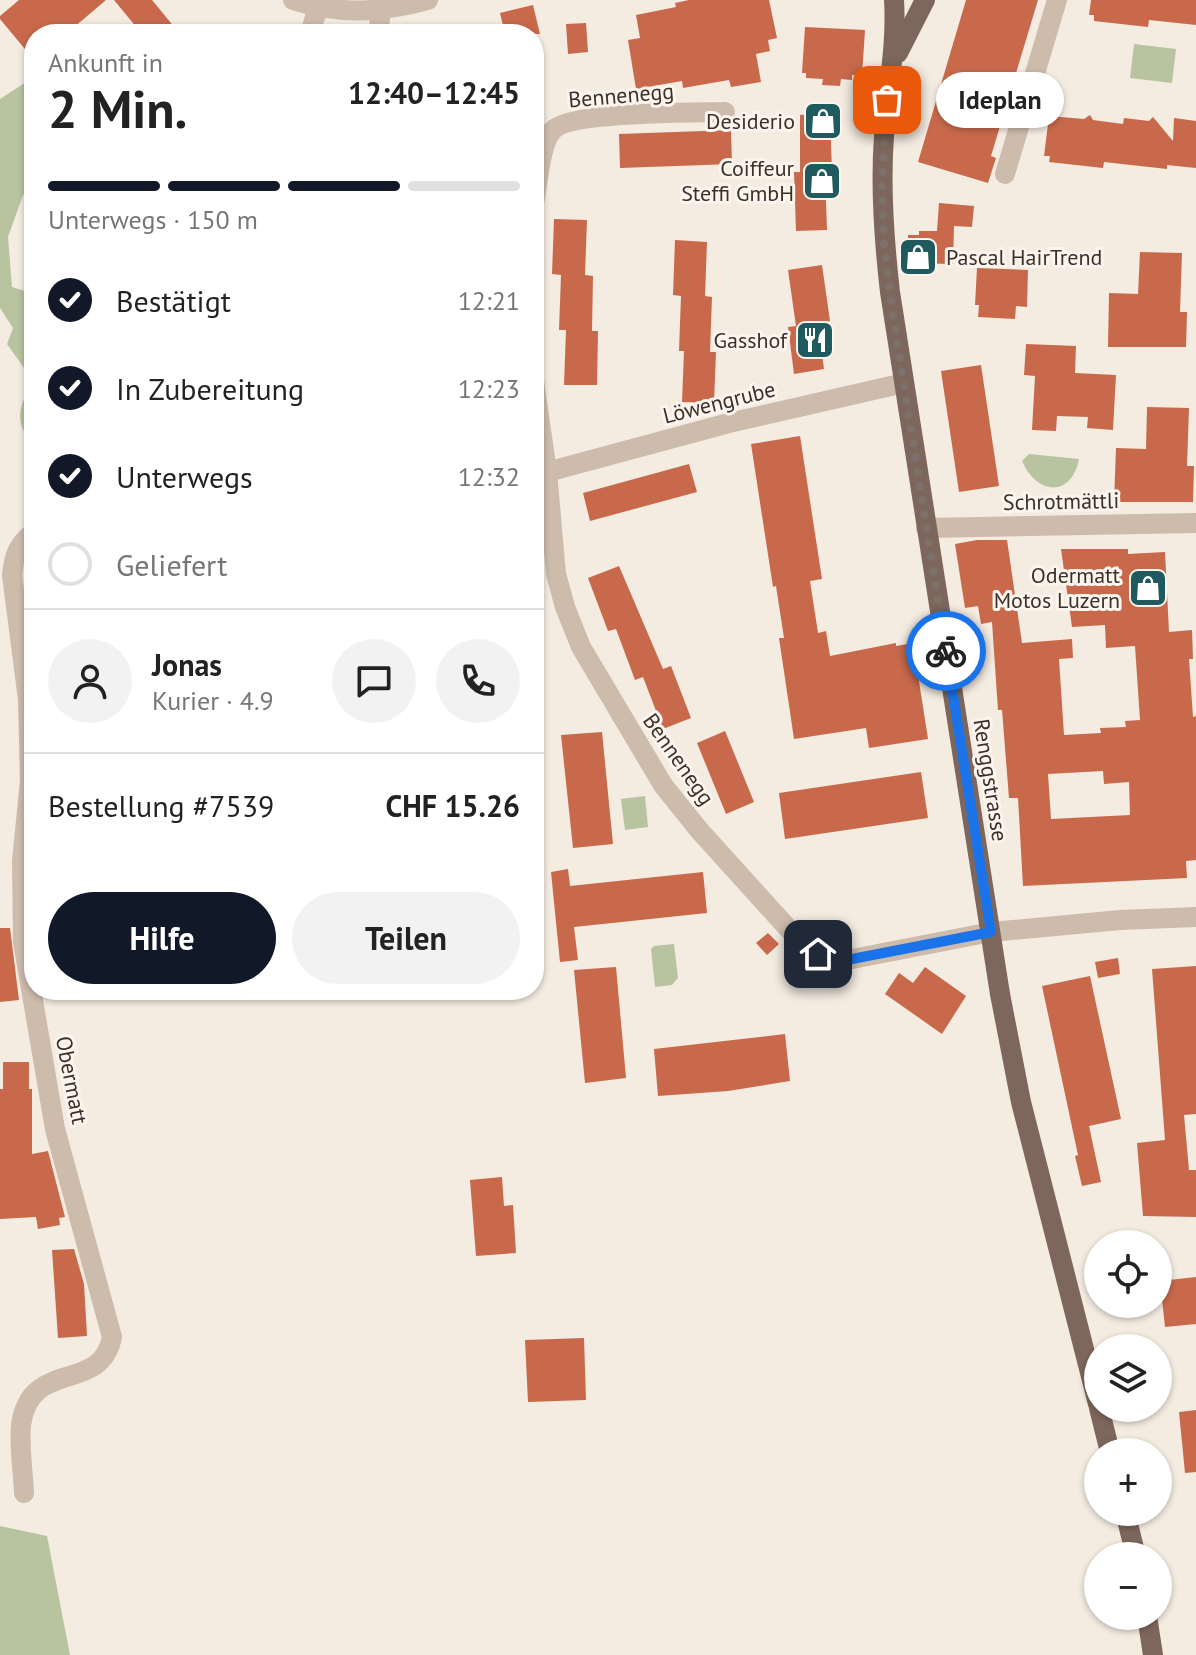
<!DOCTYPE html>
<html lang="de">
<meta charset="utf-8">
<style>
body{margin:0;font-family:"PT Sans",sans-serif;background:#f2f2f2;color:#222;height:100vh;display:flex;flex-direction:column;font-size:30px;white-space:nowrap}
*{box-sizing:border-box;margin:0}
p{font-size:26px;color:#767676}
.icon{flex:none;width:44px;height:44px;fill:none;stroke:currentColor;stroke-width:2;stroke-linecap:round;stroke-linejoin:round}
.map{position:relative;flex:1;overflow:hidden}
.sheet{position:absolute;left:24px;top:24px;width:520px;height:976px;display:flex;flex-direction:column;background:#fff;border-radius:32px;box-shadow:0 2px 6px #0004}
.sheet>*{flex:none}
.fabs{position:absolute;left:1084px;top:1230px;display:grid;gap:16px}
.fabs a{display:grid;place-items:center;width:88px;height:88px;border-radius:50%;background:#fff;box-shadow:0 2px 6px #0004;font-size:40px}
.pin{position:absolute;display:grid;place-items:center;width:68px;height:68px;color:#fff;margin:-34px;border-radius:16px;box-shadow:0 4px 12px #0006}
.courier{position:absolute;display:grid;place-items:center;width:80px;height:80px;margin:-40px;border:6px solid #1a73e8;border-radius:50%;background:#fff;color:#222;box-shadow:0 2px 10px #0007}
.bubble{position:absolute;height:56px;border-radius:28px;background:#fff;box-shadow:0 2px 6px #0004;font-size:26px;font-weight:800;line-height:56px;text-align:center}
.headline em{font-style:normal;font-weight:800}
.headline div{display:flex;flex-direction:column-reverse}
.headline{display:flex;align-items:center;justify-content:space-between;height:136px;padding:0 24px}
h1{font-size:52px;font-weight:800;line-height:60px}
.bar{display:grid;grid-template-columns:repeat(4,1fr);gap:12px 8px;align-content:center;height:96px;padding:0 24px}
.bar i{height:10px;border-radius:6px;background:#e0e0e0}
.bar .selected{background:#111827}
.bar p{grid-column:span 4}
.line{display:flex;align-items:center;gap:20px;padding:0 24px;border-top:2px solid #e0e0e0}
.line div{flex:1}
.round{display:grid;place-items:center;flex:none;width:84px;height:84px;border-radius:42px;background:#f2f2f2}
ol{padding:0 24px;list-style:none}
li{display:flex;align-items:center;gap:24px;height:88px}
li p{margin-inline-start:auto}
li .icon{padding:8px;border-radius:50%;background:#111827;color:#fff;stroke-width:4}
li:last-child{color:#767676}
li i{width:44px;height:44px;border:4px solid #e0e0e0;border-radius:50%}
.action{display:flex;gap:16px;margin-top:auto;padding:16px 24px}
.action a{flex:1;height:92px;border-radius:48px;background:#111827;color:#fff;font-size:32px;font-weight:800;line-height:92px;text-align:center}
.action a+a{background:#f2f2f2;color:#222}
.map>svg:first-child{display:block}
.green{fill:#b8c4a0}
.building{fill:#c8694b;fill-rule:evenodd}
.lines{fill:none;stroke-linecap:round;stroke-linejoin:round}
.minor{stroke:#cdbbac;stroke-width:20}
.major{stroke:#7d675c;stroke-width:20}
.done{stroke:#7c716b;stroke-width:8;stroke-dasharray:0 14.4}
.route{stroke:#1a73e8;stroke-width:10}
.labels{text-anchor:middle;stroke-width:6;stroke-linejoin:round;paint-order:stroke}
.street-label{font-size:22px;fill:#3b302b;stroke:#fbf5ee}
.poi-label{font-size:22px;fill:#3b302b;stroke:#fbf5ee;text-anchor:end}
</style>
<div class="map">
<svg width="1196" height="1655" viewBox="0 0 1196 1655">
<rect width="100%" height="100%" fill="#f4ebe1"/>
<g class="green">
<path d="M 1134,44 L 1176,49 L 1172,83 L 1130,78 Z"/>
<path d="M 34,77 L 34,198 L 23,195 L 8,237 L 12,287 L 34,294 L 34,366 L 24,368 L 7,344 L 13,328 L 0,308 L 0,99 Z"/>
<path d="M 34,375 L 34,444 C 16,427 17,410 29,389 L 25,384 Z"/>
<path d="M 1029,454 L 1079,459 C 1071,499 1036,494 1022,461 Z"/>
<path d="M 645,796 L 648,827 L 625,830 L 621,799 Z"/>
<path d="M 674,944 L 678,978 L 672,985 L 655,987 L 651,949 L 654,946 Z"/>
<path d="M 0,1526 L 47,1536 L 70,1655 L 0,1655 Z"/>
</g>
<g class="building">
<path d="M 19,0 L 106,0 L 66,34 L 34,34 L 34,60 L 0,19 L 0,16 Z"/>
<path d="M 114,0 L 152,0 L 180,34 L 142,34 Z"/>
<path d="M 689,0 L 769,0 L 777,38 L 768,40 L 770,51 L 756,54 L 761,82 L 731,87 L 729,80 L 683,88 L 682,81 L 636,89 L 628,40 L 640,38 L 636,15 L 676,7 L 675,3 Z"/>
<path d="M 966,0 L 1038,0 L 991,156 L 996,158 L 988,183 L 918,162 Z"/>
<path d="M 1091,0 L 1196,0 L 1196,25 L 1149,20 L 1148,27 L 1094,21 L 1094,15 L 1089,15 Z"/>
<path d="M 533,5 L 540,34 L 505,34 L 500,13 Z"/>
<path d="M 586,23 L 588,52 L 568,54 L 566,24 Z"/>
<path d="M 805,27 L 865,30 L 862,76 L 852,75 L 852,80 L 841,79 L 840,86 L 822,85 L 823,79 L 806,78 L 806,73 L 802,73 Z"/>
<path d="M 830,113 L 832,173 L 825,174 L 827,230 L 796,231 L 794,172 L 800,172 L 800,115 Z"/>
<path d="M 1090,115 L 1093,120 L 1123,124 L 1124,118 L 1149,121 L 1153,117 L 1173,141 L 1174,118 L 1196,121 L 1196,168 L 1167,165 L 1167,169 L 1104,162 L 1103,168 L 1049,162 L 1050,156 L 1044,156 L 1049,116 L 1084,119 Z"/>
<path d="M 731,130 L 732,164 L 620,168 L 619,134 Z"/>
<path d="M 939,203 L 974,206 L 972,227 L 954,226 L 953,264 L 907,263 L 908,235 L 919,235 L 919,231 L 937,231 Z"/>
<path d="M 554,219 L 587,220 L 585,275 L 593,276 L 592,331 L 598,331 L 597,385 L 564,385 L 566,330 L 559,330 L 561,275 L 552,274 Z"/>
<path d="M 675,240 L 707,242 L 705,296 L 712,297 L 710,352 L 716,352 L 714,403 L 682,402 L 684,351 L 679,351 L 681,296 L 673,295 Z"/>
<path d="M 1140,252 L 1182,253 L 1180,312 L 1187,312 L 1186,347 L 1108,347 L 1109,293 L 1138,294 Z"/>
<path d="M 822,265 L 830,321 L 818,323 L 824,369 L 794,374 L 788,327 L 796,326 L 788,270 Z"/>
<path d="M 977,268 L 1028,270 L 1027,307 L 1016,306 L 1015,319 L 978,317 L 979,305 L 975,305 Z"/>
<path d="M 1026,344 L 1076,346 L 1075,373 L 1116,375 L 1113,430 L 1087,428 L 1088,417 L 1057,416 L 1056,431 L 1032,430 L 1035,376 L 1024,375 Z"/>
<path d="M 981,365 L 999,486 L 959,492 L 941,371 Z"/>
<path d="M 1147,407 L 1189,408 L 1187,466 L 1194,466 L 1193,502 L 1114,502 L 1116,448 L 1146,449 Z"/>
<path d="M 800,436 L 822,579 L 810,581 L 818,633 L 826,631 L 830,656 L 896,643 L 896,646 L 913,643 L 928,739 L 869,748 L 866,728 L 794,739 L 779,638 L 784,638 L 776,586 L 773,587 L 751,444 Z"/>
<path d="M 689,464 L 697,492 L 590,521 L 583,493 Z"/>
<path d="M 977,540 L 1007,540 L 1022,643 L 1072,639 L 1073,658 L 1059,659 L 1064,735 L 1101,733 L 1100,728 L 1126,727 L 1125,721 L 1140,720 L 1135,646 L 1106,648 L 1105,625 L 1072,627 L 1061,549 L 1128,549 L 1128,554 L 1165,552 L 1169,632 L 1192,630 L 1193,659 L 1189,659 L 1193,717 L 1196,716 L 1196,860 L 1186,861 L 1187,878 L 1023,886 L 1018,798 L 1009,798 L 1002,710 L 998,710 L 992,622 L 981,624 L 978,606 L 965,608 L 955,544 ZM 1103,771 L 1104,784 L 1129,782 L 1130,815 L 1051,819 L 1048,774 Z"/>
<path d="M 619,566 L 663,669 L 671,666 L 691,718 L 663,729 L 643,677 L 635,680 L 616,629 L 608,631 L 588,578 Z"/>
<path d="M 725,731 L 754,802 L 726,814 L 697,743 Z"/>
<path d="M 602,732 L 613,844 L 573,848 L 561,735 Z"/>
<path d="M 921,772 L 928,818 L 785,839 L 779,793 Z"/>
<path d="M 568,869 L 570,886 L 703,872 L 707,913 L 574,927 L 578,960 L 560,962 L 551,872 Z"/>
<path d="M 0,928 L 10,928 L 19,1000 L 0,1002 Z"/>
<path d="M 768,933 L 779,944 L 767,955 L 756,943 Z"/>
<path d="M 1118,958 L 1120,974 L 1098,978 L 1095,962 Z"/>
<path d="M 1196,966 L 1196,1114 L 1184,1115 L 1189,1170 L 1196,1170 L 1196,1217 L 1143,1216 L 1137,1143 L 1165,1140 L 1152,969 Z"/>
<path d="M 616,967 L 626,1078 L 585,1083 L 574,970 Z"/>
<path d="M 925,967 L 966,996 L 942,1034 L 885,994 L 899,973 L 913,983 Z"/>
<path d="M 1090,976 L 1121,1119 L 1089,1126 L 1101,1182 L 1082,1186 L 1075,1156 L 1078,1155 L 1042,986 Z"/>
<path d="M 785,1034 L 790,1081 L 728,1091 L 658,1096 L 654,1049 Z"/>
<path d="M 3,1062 L 29,1062 L 29,1089 L 32,1089 L 32,1154 L 48,1151 L 65,1217 L 59,1218 L 60,1225 L 38,1229 L 36,1217 L 0,1219 L 0,1089 L 3,1089 Z"/>
<path d="M 502,1177 L 504,1206 L 513,1205 L 516,1253 L 476,1256 L 470,1180 Z"/>
<path d="M 74,1249 L 84,1284 L 87,1336 L 58,1338 L 52,1250 Z"/>
<path d="M 1196,1277 L 1196,1324 L 1165,1327 L 1160,1281 Z"/>
<path d="M 584,1338 L 586,1400 L 528,1402 L 525,1340 Z"/>
<path d="M 1196,1410 L 1196,1472 L 1185,1473 L 1179,1412 Z"/>
</g>
<g class="lines">
<g class="minor">
<path d="M 293,0 C 339,15 382,13 428,0"/>
<path d="M 310,34 L 318,7"/>
<path d="M 378,34 L 381,11"/>
<path d="M 1005,174 L 1057,0"/>
<path d="M 534,203 C 538,184 540,145 552,131 C 568,111 696,113 725,112"/>
<path d="M 534,381 L 547,472 L 556,574 L 565,607 L 581,647 L 663,785 L 699,830 L 794,935 L 818,954 L 847,960 L 991,932 L 1120,920 L 1196,917"/>
<path d="M 547,472 L 729,423 L 904,383"/>
<path d="M 926,528 L 1196,523"/>
<path d="M 24,1493 C 23,1471 19,1446 21,1425 C 30,1357 101,1395 112,1337 L 55,1129 L 23,942 L 22,861 L 30,781 L 28,700 L 12,575 C 14,555 18,544 34,532"/>
</g>
<g class="major">
<path d="M 894,0 C 897,49 887,89 884,136 C 880,189 884,240 890,292 L 1000,994 L 1021,1102 L 1098,1404"/>
<path d="M 898,53 L 925,0"/>
<path d="M 1099,1408 L 1110,1452"/>
<path d="M 1125,1512 L 1136,1556"/>
<path d="M 1147,1616 L 1153,1655"/>
</g>
</g>
<g class="lines">
<path class="done" d="M 887,100 L 882,181 L 884,243 L 892,309 L 946,651"/>
<path class="route" d="M 818,954 L 847,960 L 991,932 L 946,651"/>
</g>
<defs>
<symbol id="shop-square" viewBox="-11 -11 22 22"><rect x="-9" y="-9" width="18" height="18" rx="4" fill="#1f5a5e" stroke="#fbf5ee"/><path d="M-5-2.5h2.3a2.7 3.5 0 0 1 5.4 0H5L5.5 6h-11ZM-1.5-2.5h3a1.5 2.3 0 0 0-3 0Z" fill="#fff"/></symbol>
<symbol id="restaurant-square" viewBox="-11 -11 22 22"><rect x="-9" y="-9" width="18" height="18" rx="4" fill="#1f5a5e" stroke="#fbf5ee"/><path d="M-5-6h1v4h1v-4h1v4h1v-4h1v5L-1.5 .5V6h-2V.5L-5-1ZM5-6V6H3V1.5H1.5Q1.5-4 5-6Z" fill="#fff"/></symbol>
</defs>
<g fill-rule="evenodd">
<use href="#shop-square" x="801" y="99" width="44" height="44"/>
<use href="#shop-square" x="800" y="159" width="44" height="44"/>
<use href="#shop-square" x="896" y="235" width="44" height="44"/>
<use href="#restaurant-square" x="793" y="318" width="44" height="44"/>
<use href="#shop-square" x="1126" y="566" width="44" height="44"/>
</g>
<g class="labels">
<g class="street-label">
<text transform="translate(621 95) rotate(-5)" y="8">Bennenegg</text>
<text transform="translate(719 402) rotate(-14)" y="8">Löwengrube</text>
<text transform="translate(1061 501) rotate(-1)" y="8">Schrotmättli</text>
<text transform="translate(679 759) rotate(55)" y="8">Bennenegg</text>
<text transform="translate(991 780) rotate(81)" y="8">Renggstrasse</text>
<text transform="translate(72 1080) rotate(79)" y="8">Obermatt</text>
</g>
<g class="poi-label">
<text x="795" y="129">Desiderio</text>
<text x="794" y="176">Coiffeur<tspan x="794" dy="25">Steffi GmbH</tspan></text>
<text x="946" y="265" text-anchor="start">Pascal HairTrend</text>
<text x="787" y="348">Gasshof</text>
<text x="1120" y="583">Odermatt<tspan x="1120" dy="25">Motos Luzern</tspan></text>
</g>
</g>
</svg>
<div class="fabs">
<a><svg class="icon" aria-label="locate" viewBox="0 0 24 24"><circle cx="12" cy="12" r="6"/><path d="M12 2v4M12 18v4M2 12h4M18 12h4"/></svg></a>
<a><svg class="icon" aria-label="layers" viewBox="0 0 24 24"><path d="M12 4l9 5-9 5-9-5zM3 14l9 5 9-5"/></svg></a>
<a>+</a>
<a>−</a>
</div>
<div class="pin" style="left:887px;top:100px;background:#ea580c"><svg class="icon" aria-label="bag" viewBox="0 0 24 24"><path d="M5 8h14l-1 12H6zM9 8a3 3 0 0 1 6 0"/></svg></div>
<div class="pin" style="left:818px;top:954px;background:#1f2937"><svg class="icon" aria-label="home" viewBox="0 0 24 24"><path d="M3 11l9-7 9 7M6 9v11h12V9"/></svg></div>
<div class="courier" style="left:946px;top:651px"><svg class="icon" aria-label="bike" viewBox="0 0 24 24"><circle cx="6" cy="16" r="4"/><circle cx="18" cy="16" r="4"/><path d="M6 16l4-8h5l3 8M10 8l3 8H6M13 5h3"/></svg></div>
<div class="bubble" style="left:936px;top:72px;width:128px">Ideplan</div>
<section class="sheet">
<div class="headline"><div><h1>2 Min.</h1><p>Ankunft in</p></div><em>12:40–12:45</em></div>
<div class="bar"><i class="selected"></i><i class="selected"></i><i class="selected"></i><i></i><p>Unterwegs · 150 m</p></div>
<ol>
<li><svg class="icon" aria-label="check" viewBox="0 0 24 24"><path d="M5 12l5 5 9-10"/></svg>Bestätigt<p>12:21</p></li>
<li><svg class="icon" aria-label="check" viewBox="0 0 24 24"><path d="M5 12l5 5 9-10"/></svg>In Zubereitung<p>12:23</p></li>
<li><svg class="icon" aria-label="check" viewBox="0 0 24 24"><path d="M5 12l5 5 9-10"/></svg>Unterwegs<p>12:32</p></li>
<li><i></i>Geliefert</li>
</ol>
<div class="line" style="height:144px"><a class="round"><svg class="icon" aria-label="person" viewBox="0 0 24 24"><circle cx="12" cy="8" r="4"/><path d="M4 21q1-7 8-7t8 7"/></svg></a><div><b>Jonas</b><p>Kurier · 4.9</p></div><a class="round"><svg class="icon" aria-label="chat" viewBox="0 0 24 24"><path d="M4 5h16v11H9l-5 4z"/></svg></a><a class="round"><svg class="icon" aria-label="phone" viewBox="0 0 24 24"><path d="M5 4h4l2 5-3 2q2 4 5 5l2-3 5 2v4C11 20 4 13 5 4z"/></svg></a></div>
<div class="line" style="height:104px"><div>Bestellung #7539</div><b>CHF 15.26</b></div>
<div class="action"><a>Hilfe</a><a>Teilen</a></div>
</section>
</div>
